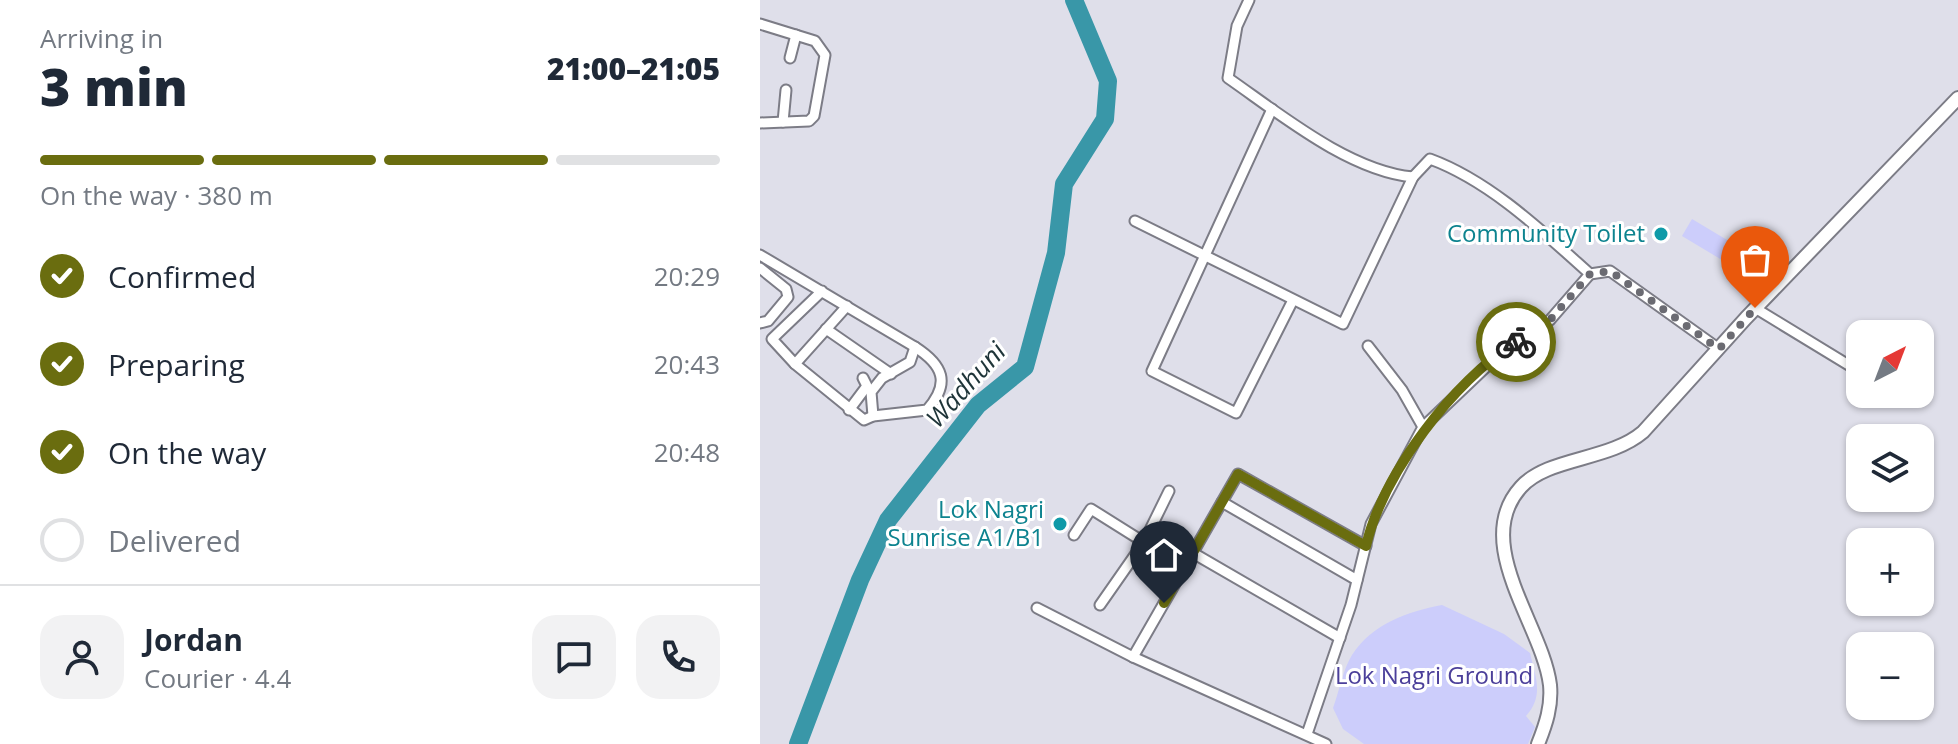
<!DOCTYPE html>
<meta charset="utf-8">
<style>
body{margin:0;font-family:"Open Sans",sans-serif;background:#f2f2f3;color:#1f2937;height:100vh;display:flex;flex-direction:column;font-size:30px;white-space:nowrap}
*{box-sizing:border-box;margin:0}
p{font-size:26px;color:#747a83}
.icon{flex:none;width:44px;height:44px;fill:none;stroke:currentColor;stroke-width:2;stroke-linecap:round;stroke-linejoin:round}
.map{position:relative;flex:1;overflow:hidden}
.drawer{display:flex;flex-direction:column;background:#fff;width:760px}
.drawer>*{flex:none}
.needle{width:52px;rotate:42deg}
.buttons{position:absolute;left:1086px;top:320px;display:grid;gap:16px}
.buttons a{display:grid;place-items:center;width:88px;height:88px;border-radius:16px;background:#fff;box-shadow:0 2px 6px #0004;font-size:40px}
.pin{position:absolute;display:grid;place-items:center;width:68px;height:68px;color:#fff;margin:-82px -34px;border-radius:50% 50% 50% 0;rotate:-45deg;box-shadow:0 0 8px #0007}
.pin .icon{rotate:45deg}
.courier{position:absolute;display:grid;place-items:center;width:80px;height:80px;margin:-40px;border:6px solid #6a6d0f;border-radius:50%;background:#fff;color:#222;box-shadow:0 2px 10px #0007}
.headline em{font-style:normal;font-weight:800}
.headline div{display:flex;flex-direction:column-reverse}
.headline{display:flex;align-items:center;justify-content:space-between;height:136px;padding:0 40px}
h1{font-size:52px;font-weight:800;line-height:60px}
.bar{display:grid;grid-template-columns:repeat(4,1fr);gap:12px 8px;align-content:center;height:96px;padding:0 40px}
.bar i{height:10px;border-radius:6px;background:#e0e1e3}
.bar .selected{background:#6a6d0f}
.bar p{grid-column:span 4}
.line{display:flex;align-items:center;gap:20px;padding:0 40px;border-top:2px solid #e0e1e3}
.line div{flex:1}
.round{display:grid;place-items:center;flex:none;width:84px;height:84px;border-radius:24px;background:#f2f2f3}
ol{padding:0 40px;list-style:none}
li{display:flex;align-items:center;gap:24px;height:88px}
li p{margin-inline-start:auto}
li .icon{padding:8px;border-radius:50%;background:#6a6d0f;color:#fff;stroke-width:4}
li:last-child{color:#747a83}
li i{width:44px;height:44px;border:4px solid #e0e1e3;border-radius:50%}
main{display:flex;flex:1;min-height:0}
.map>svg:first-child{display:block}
.green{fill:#cccdfb}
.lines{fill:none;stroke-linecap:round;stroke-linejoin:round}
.river{stroke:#3997a8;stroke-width:18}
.minor-casing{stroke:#7c7c86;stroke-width:13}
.secondary-casing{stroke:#7c7c86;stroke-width:16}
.minor{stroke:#fff;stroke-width:9}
.secondary{stroke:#fff;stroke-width:12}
.done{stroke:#6b6b72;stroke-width:8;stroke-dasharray:0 14.4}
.route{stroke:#6a6d0f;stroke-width:10}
.culture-dot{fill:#0f9aa8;stroke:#fff;stroke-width:3}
.labels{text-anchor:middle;stroke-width:6;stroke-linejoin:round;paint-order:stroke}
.culture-label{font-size:24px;fill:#0d838f;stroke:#fff;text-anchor:end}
.park-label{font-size:24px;fill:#4b3f9a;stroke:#fff}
.water-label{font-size:26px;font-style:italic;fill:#1e3438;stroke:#fff}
</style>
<main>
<section class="drawer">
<div class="headline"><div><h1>3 min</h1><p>Arriving in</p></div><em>21:00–21:05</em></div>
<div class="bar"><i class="selected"></i><i class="selected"></i><i class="selected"></i><i></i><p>On the way · 380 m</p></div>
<ol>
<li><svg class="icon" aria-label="check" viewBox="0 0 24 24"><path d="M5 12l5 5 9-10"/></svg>Confirmed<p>20:29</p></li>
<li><svg class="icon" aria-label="check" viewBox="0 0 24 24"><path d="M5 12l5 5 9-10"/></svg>Preparing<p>20:43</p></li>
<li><svg class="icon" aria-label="check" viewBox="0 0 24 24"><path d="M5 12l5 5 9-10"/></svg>On the way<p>20:48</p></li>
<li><i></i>Delivered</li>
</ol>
<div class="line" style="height:144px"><a class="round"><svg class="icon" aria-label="person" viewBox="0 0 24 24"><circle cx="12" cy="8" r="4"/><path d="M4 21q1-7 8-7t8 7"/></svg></a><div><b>Jordan</b><p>Courier · 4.4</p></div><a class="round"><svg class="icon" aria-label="chat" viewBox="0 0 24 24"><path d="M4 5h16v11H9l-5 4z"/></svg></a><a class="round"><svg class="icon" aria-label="phone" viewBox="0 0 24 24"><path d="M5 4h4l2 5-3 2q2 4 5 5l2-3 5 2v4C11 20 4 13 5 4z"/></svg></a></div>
</section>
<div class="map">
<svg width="1198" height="744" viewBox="0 0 1198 744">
<rect width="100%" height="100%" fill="#dfdfea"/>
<g class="green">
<path d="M 932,219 L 977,246 L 967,263 L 922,236 Z"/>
<path d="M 682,605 L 744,634 L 770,653 C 776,678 784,696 766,716 L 775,727 L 768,744 L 604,744 L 583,729 L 573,708 C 579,692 583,669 592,655 C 613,623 647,612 682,605 Z"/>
</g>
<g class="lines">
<path class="river" d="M 38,744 L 100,580 L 128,520 L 218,405 L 265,367 L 296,253 L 304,184 L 345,119 L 348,81 L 314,0"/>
<defs>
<g id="minor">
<path d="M 489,0 L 477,26 L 468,78 C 520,114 589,171 653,177 L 670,159 C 730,181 783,232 830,274 L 850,271 L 959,349"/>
<path d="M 0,24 L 55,41 L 65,55 L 54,116 L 49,121 L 0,123"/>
<path d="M 30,58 L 36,35"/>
<path d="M 512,109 L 392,371 L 476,413 L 533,300"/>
<path d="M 23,122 L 26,90"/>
<path d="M 375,221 L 583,324 L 653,177"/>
<path d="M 0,255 L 155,347 C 183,365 191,383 167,410 L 113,416 L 104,420 L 35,364 L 12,339 L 62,291"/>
<path d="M 0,268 L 26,289 L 28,297 L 8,321 L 0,323"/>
<path d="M 995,308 L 1100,372"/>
<path d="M 66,329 L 131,374"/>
<path d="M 35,364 L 87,306"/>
<path d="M 1136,394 L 1138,395"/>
<path d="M 89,410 L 107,386 L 103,378"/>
<path d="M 113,416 L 111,392 L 122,378 L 150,362 L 155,347"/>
<path d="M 663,427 L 745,349 L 790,320 L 830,274"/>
<path d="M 462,502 L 597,580"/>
<path d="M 314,535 L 331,509 L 425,568"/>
<path d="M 433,553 L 580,638"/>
<path d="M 340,605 L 384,542 L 409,491"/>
<path d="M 277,608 L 373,657 L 566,744"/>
<path d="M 373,657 L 478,474 L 606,546"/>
<path d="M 547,734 L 591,605 L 611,524 L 663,427 L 642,390 L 608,346"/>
</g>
<path id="secondary" d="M 778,744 C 786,724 792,706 790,685 C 783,626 710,543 761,487 C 788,457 849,461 883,432 L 986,318 L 1198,98"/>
</defs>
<use href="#minor" class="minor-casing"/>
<use href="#secondary" class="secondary-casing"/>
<use href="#minor" class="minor"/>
<use href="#secondary" class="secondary"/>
</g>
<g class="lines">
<path class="done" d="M 756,342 L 790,320 L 830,274 L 850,271 L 959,349 L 995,308"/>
<path class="route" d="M 404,603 L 478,474 L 606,546 C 623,474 693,381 756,342"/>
</g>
<g class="culture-dot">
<circle cx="901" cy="234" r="8"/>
<circle cx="300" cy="524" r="8"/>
</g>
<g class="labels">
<g class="culture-label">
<text x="885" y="242">Community Toilet</text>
<text x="284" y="518">Lok Nagri<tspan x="284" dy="28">Sunrise A1/B1</tspan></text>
</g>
<g class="park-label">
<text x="674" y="684">Lok Nagri Ground</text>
</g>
<g class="water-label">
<text transform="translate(206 385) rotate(-48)" y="9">Wadhuni</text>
</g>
</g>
</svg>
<div class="buttons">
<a><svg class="needle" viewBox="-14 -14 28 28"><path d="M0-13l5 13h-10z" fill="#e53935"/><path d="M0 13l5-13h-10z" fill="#747a83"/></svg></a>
<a><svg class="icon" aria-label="layers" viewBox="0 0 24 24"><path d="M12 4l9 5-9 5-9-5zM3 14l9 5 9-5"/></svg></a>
<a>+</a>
<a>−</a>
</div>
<div class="pin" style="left:995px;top:308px;background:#ea580c"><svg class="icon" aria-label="bag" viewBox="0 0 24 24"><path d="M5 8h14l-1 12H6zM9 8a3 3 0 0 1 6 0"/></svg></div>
<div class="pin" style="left:404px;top:603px;background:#1f2937"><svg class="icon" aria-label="home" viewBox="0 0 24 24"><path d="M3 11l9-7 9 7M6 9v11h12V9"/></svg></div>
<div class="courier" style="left:756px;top:342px"><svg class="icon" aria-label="bike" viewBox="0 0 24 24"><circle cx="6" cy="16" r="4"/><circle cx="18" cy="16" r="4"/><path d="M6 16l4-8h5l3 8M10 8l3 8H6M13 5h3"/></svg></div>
</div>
</main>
